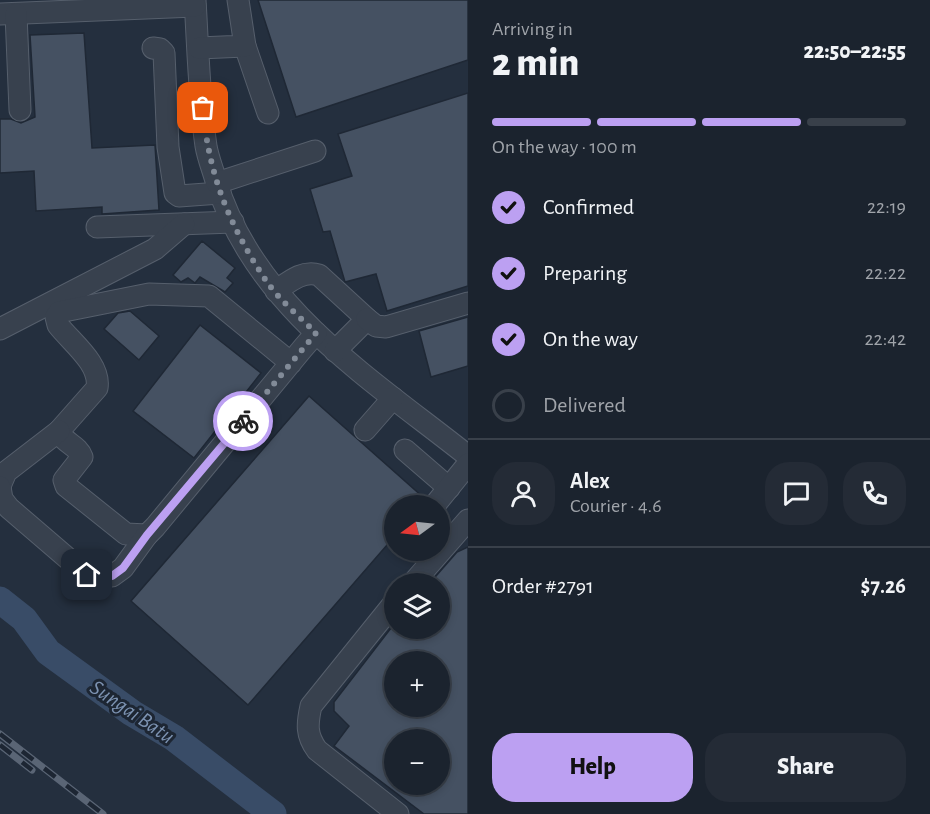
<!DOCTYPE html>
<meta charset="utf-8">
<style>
body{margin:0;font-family:"Alegreya Sans",sans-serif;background:#242b36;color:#f1f3f6;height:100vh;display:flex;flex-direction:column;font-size:22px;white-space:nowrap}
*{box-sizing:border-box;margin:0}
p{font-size:20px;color:#a0a4aa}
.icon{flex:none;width:33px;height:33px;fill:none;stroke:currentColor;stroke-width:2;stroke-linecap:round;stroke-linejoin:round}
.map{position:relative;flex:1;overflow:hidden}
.side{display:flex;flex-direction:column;background:#1b232e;width:462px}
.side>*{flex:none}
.needle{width:39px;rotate:255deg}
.fabs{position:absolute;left:384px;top:495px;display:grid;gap:12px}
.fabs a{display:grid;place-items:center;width:66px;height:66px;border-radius:50%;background:#1b232e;box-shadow:0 3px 9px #0003,0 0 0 2px #39404a;font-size:30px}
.pin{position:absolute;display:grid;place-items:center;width:51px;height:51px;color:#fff;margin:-26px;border-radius:12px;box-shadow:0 3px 9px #0006}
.courier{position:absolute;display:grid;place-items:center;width:60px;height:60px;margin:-30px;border:4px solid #bca0f2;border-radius:50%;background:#fff;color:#222;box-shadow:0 2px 8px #0007}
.head em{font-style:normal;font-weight:800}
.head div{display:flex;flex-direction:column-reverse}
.head{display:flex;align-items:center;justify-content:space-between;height:102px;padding:0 24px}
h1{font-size:39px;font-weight:800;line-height:45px}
.bar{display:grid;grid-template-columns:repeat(4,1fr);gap:9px 6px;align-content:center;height:72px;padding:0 24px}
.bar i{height:8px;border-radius:4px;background:#39404a}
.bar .active{background:#bca0f2}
.bar p{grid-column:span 4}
.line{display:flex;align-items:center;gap:15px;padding:0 24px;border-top:2px solid #39404a}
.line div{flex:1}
.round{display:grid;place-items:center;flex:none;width:63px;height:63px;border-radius:24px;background:#242b36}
ol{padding:0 24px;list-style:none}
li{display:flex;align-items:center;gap:18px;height:66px}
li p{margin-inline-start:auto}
li .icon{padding:6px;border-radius:50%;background:#bca0f2;color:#111;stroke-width:4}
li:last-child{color:#a0a4aa}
li i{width:33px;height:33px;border:3px solid #39404a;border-radius:50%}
.primary-button{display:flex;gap:12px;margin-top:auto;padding:12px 24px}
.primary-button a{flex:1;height:69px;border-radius:24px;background:#bca0f2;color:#111;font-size:24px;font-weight:800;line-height:69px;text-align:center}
.primary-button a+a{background:#242b36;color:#f1f3f6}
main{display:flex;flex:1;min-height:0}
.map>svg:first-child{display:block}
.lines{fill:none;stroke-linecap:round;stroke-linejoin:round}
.river{stroke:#394c67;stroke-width:27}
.building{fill:#455162;stroke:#1f2835;stroke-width:1.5;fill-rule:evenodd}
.minor-casing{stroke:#565f6c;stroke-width:23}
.minor{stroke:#38414e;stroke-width:21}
.rail-casing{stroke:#5a6575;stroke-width:7}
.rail{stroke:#1d2633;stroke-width:4.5;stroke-dasharray:14;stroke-linecap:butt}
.done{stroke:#828b98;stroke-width:6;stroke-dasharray:0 10.8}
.route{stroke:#bca0f2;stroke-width:8}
.labels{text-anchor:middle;stroke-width:6;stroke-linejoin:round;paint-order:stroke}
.water-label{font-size:22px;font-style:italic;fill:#7c92b1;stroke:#1d2633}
</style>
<main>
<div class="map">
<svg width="468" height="814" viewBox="0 0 468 814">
<rect width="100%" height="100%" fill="#242f3e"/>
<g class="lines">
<path class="river" d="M 0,600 L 24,619 L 48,652 L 132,713 L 174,738 L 273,814"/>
</g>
<g class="building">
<path d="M 258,0 L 468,0 L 468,60 L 296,117 Z"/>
<path d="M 84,33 L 92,148 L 155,145 L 159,210 L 102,214 L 102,207 L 36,211 L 34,171 L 0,173 L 0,119 L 11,119 L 21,123 L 35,117 L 30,35 Z"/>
<path d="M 468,93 L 468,286 L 387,311 L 376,274 L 345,282 L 330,231 L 323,232 L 310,189 L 352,176 L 338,134 Z"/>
<path d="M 202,241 L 235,268 L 227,278 L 233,283 L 225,292 L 200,277 L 195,283 L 188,278 L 181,282 L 173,275 Z"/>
<path d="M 130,311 L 159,336 L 139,360 L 104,329 L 118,313 Z"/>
<path d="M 468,317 L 468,366 L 431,377 L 419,331 Z"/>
<path d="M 200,325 L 261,373 L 194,458 L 133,411 Z"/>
<path d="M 309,396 L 424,498 L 421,506 L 394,506 L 394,537 L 248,705 L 131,601 Z"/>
<path d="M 468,547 L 468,814 L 424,814 L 334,746 L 349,726 L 334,711 L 334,702 L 391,628 L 440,628 L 440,584 L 429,584 L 457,552 ZM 394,662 L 440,662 L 440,706 L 394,706 ZM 394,740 L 440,740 L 440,784 L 394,784 Z"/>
</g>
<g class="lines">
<defs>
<g id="minor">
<path d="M 195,0 C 198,48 199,98 206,146 C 208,158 213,170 216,181 C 254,306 371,379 468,456"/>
<path d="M 0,14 L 195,6"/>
<path d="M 16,14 L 20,110"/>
<path d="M 245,46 L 268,113"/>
<path d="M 153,48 L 160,49 L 164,53 L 168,147 L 175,193 L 179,196 L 220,193"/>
<path d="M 199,48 L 245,46 L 238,0"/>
<path d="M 217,183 L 315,151"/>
<path d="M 97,227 L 233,222"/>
<path d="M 276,291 C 289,282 302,270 319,275 L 367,319 L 335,351"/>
<path d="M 367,319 L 376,326 L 386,327 L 468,303"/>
<path d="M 0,329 L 155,249 L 184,224"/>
<path d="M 291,363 L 209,296 L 149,294 L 59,312 L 56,317 L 58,325 C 72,343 101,364 97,388 L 59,431 C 63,443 78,445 82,457 L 64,480 L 66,486 L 126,534 L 147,535 L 155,527 L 303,348 L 316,333"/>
<path d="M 365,430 L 393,398"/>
<path d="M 405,450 L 449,488"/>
<path d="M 0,486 L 6,472 L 59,431"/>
<path d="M 0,487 L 2,499 L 9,508 L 87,575 L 112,576 L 123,568 L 147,535"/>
<path d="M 434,506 L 468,464"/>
<path d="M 412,584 L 468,520"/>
<path d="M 394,603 L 311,706 C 307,724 306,735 317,750 L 398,814"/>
</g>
</defs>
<use href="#minor" class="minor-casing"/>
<use href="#minor" class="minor"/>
<defs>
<g id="rail">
<path d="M 0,734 L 103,814"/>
<path d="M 0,745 L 32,770"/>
</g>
</defs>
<use href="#rail" class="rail-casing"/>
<use href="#rail" class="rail"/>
</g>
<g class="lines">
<path class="done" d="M 203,108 C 208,173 229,225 265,279 C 278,299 299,316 316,333 L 243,421"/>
<path class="route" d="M 87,575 L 112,576 L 123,568 L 147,535 L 243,421"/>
</g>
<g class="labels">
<g class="water-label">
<text transform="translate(133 711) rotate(34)" y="8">Sungai Batu</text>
</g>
</g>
</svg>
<div class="fabs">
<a><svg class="needle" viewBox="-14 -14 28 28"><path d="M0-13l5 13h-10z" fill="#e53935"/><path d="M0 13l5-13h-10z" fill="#a0a4aa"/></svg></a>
<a><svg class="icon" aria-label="layers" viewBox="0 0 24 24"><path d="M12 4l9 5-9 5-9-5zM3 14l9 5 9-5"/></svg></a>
<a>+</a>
<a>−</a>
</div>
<div class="pin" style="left:203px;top:108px;background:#ea580c"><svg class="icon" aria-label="bag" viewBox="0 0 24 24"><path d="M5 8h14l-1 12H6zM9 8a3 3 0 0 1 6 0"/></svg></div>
<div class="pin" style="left:87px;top:575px;background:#1f2937"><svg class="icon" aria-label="home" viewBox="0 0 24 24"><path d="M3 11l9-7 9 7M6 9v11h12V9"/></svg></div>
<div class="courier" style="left:243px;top:421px"><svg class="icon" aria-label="bike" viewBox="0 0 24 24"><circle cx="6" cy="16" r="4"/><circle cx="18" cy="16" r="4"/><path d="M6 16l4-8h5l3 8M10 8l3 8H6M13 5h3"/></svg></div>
</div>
<section class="side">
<div class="head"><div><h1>2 min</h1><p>Arriving in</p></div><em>22:50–22:55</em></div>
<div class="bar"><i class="active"></i><i class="active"></i><i class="active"></i><i></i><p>On the way · 100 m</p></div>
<ol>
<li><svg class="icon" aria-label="check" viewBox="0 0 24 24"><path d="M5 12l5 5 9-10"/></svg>Confirmed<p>22:19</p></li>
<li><svg class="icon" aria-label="check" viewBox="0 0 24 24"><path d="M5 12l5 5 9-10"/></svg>Preparing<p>22:22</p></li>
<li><svg class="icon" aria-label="check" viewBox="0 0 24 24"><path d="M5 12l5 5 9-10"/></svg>On the way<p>22:42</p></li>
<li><i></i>Delivered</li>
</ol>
<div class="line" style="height:108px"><a class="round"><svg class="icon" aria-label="person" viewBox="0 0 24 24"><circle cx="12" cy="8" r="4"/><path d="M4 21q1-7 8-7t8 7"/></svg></a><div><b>Alex</b><p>Courier · 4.6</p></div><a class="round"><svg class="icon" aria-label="chat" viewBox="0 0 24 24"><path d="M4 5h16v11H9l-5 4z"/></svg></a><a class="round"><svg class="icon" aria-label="phone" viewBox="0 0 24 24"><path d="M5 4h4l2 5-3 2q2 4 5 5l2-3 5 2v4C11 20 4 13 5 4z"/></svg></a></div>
<div class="line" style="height:78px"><div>Order #2791</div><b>$7.26</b></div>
<div class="primary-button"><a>Help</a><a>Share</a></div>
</section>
</main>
